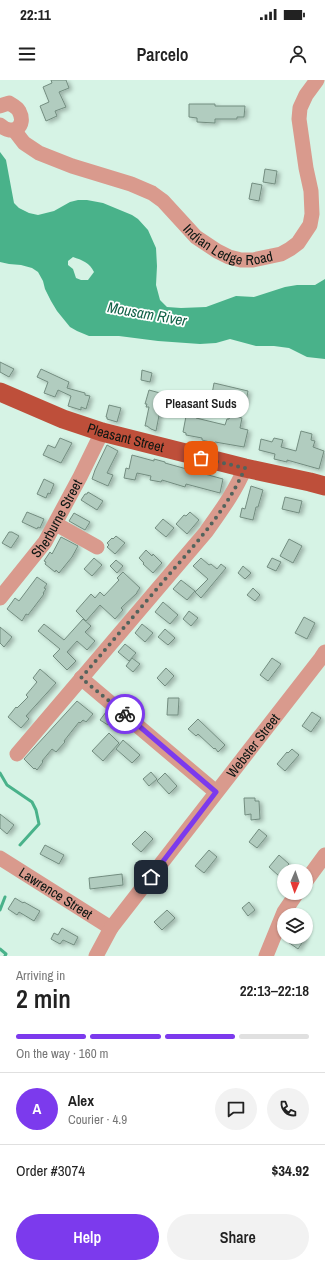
<!DOCTYPE html>
<meta charset="utf-8">
<style>
body{margin:0;font-family:"Archivo Narrow",sans-serif;background:#f2f2f2;color:#222;height:100vh;display:flex;flex-direction:column;font-size:15px;white-space:nowrap}
*{box-sizing:border-box;margin:0}
p{font-size:13px;color:#767676}
.icon{flex:none;width:22px;height:22px;fill:none;stroke:currentColor;stroke-width:2;stroke-linecap:round;stroke-linejoin:round}
.map{position:relative;height:876px;overflow:hidden}
.sheet{display:flex;flex-direction:column;background:#fff;flex:1}
.sheet>*{flex:none}
.needle{width:26px;rotate:182deg}
.buttons{position:absolute;left:277px;top:784px;display:grid;gap:8px}
.buttons a{display:grid;place-items:center;width:36px;height:36px;border-radius:50%;background:#fff;box-shadow:0 1px 3px #0004;font-size:20px}
.pin{position:absolute;display:grid;place-items:center;width:34px;height:34px;color:#fff;margin:-17px;border-radius:8px;box-shadow:0 2px 6px #0006}
.courier{position:absolute;display:grid;place-items:center;width:40px;height:40px;margin:-20px;border:3px solid #7c3aed;border-radius:50%;background:#fff;color:#222;box-shadow:0 1px 5px #0007}
.bubble{position:absolute;height:28px;border-radius:14px;background:#fff;box-shadow:0 1px 3px #0004;font-size:13px;font-weight:600;line-height:28px;text-align:center}
.head em{font-style:normal;font-weight:600}
.head div{display:flex;flex-direction:column-reverse}
.head{display:flex;align-items:center;justify-content:space-between;height:68px;padding:0 16px}
h1{font-size:26px;font-weight:600;line-height:30px}
.bar{display:grid;grid-template-columns:repeat(4,1fr);gap:6px 4px;align-content:center;height:48px;padding:0 16px}
.bar i{height:5px;border-radius:3px;background:#e0e0e0}
.bar .on{background:#7c3aed}
.bar p{grid-column:span 4}
.line{display:flex;align-items:center;gap:10px;padding:0 16px;border-top:1px solid #e0e0e0}
.line div{flex:1}
.round{display:grid;place-items:center;flex:none;width:42px;height:42px;border-radius:21px;background:#f2f2f2}
.primary-button{display:flex;gap:8px;margin-top:auto;padding:8px 16px}
.primary-button a{flex:1;height:46px;border-radius:24px;background:#7c3aed;color:#fff;font-size:16px;font-weight:600;line-height:46px;text-align:center}
.primary-button a+a{background:#f2f2f2;color:#222}
.status{display:flex;justify-content:space-between;align-items:center;height:28px;padding:0 20px;background:#fff;direction:ltr}
.status svg{height:11px;fill:currentColor}
header{display:flex;justify-content:space-between;align-items:center;height:52px;padding:0 16px;background:#fff;font-size:18px;font-weight:600}
.map>svg:first-child{display:block}
.water{fill:#49b28a;fill-rule:evenodd}
.lines{fill:none;stroke-linecap:round;stroke-linejoin:round}
.stream{stroke:#49b28a;stroke-width:3}
.building{fill:#b1ccbf;stroke:#738d80;filter:url(#shadow)}
.minor{stroke:#d99a8d;stroke-width:15}
.major{stroke:#be4f3a;stroke-width:19}
.done{stroke:#53635c;stroke-width:4;stroke-dasharray:0 7.2}
.route{stroke:#7c3aed;stroke-width:5}
.labels{text-anchor:middle;stroke-width:3.5;stroke-linejoin:round;paint-order:stroke}
.street-label{font-size:14px;fill:#0c1612;stroke:#fff}
.water-label{font-size:15px;font-style:italic;fill:#126248;stroke:#fff}
</style>
<div class="status"><b>22:11</b><svg viewBox="0 0 49 12"><path d="M0 12V9h3v3zM5 12V6h3v6zM10 12V3h3v9zM15 12V0h3v12zM26 1h20v11H26zM47 4h2v5h-2z"/></svg></div>
<header><svg class="icon" aria-label="menu" viewBox="0 0 24 24"><path d="M4 6h16M4 12h16M4 18h16"/></svg>Parcelo<svg class="icon" aria-label="person" viewBox="0 0 24 24"><circle cx="12" cy="8" r="4"/><path d="M4 21q1-7 8-7t8 7"/></svg></header>
<div class="map">
<svg width="325" height="876" viewBox="0 0 325 876">
<defs>
<filter id="shadow"><feDropShadow dx="3" dy="2" stdDeviation="2" flood-color="#0004"/></filter>
</defs>
<rect width="100%" height="100%" fill="#d6f3e5"/>
<path class="water" d="M 0,72 L 6,80 L 14,123 L 19,128 L 29,133 L 38,135 L 54,131 L 70,122 L 78,120 L 87,120 L 103,123 L 132,135 L 138,139 L 148,150 L 156,168 L 157,186 L 156,205 L 160,220 L 167,227 L 181,228 L 206,227 L 236,216 L 254,217 L 285,207 L 297,205 L 315,205 L 325,199 L 325,279 L 307,277 L 289,268 L 274,266 L 256,266 L 230,259 L 216,263 L 200,264 L 158,261 L 119,256 L 89,256 L 77,251 L 70,247 L 57,231 L 51,221 L 45,209 L 43,201 L 38,192 L 32,188 L 21,185 L 9,184 L 0,182 ZM 73,177 C 82,180 90,183 94,192 L 88,200 L 81,200 L 76,198 L 73,189 L 68,185 L 68,181 Z"/>
<g class="lines">
<g class="stream">
<path d="M 0,693 L 7,705 L 32,722 L 36,730 L 39,744 L 20,765"/>
<path d="M 0,830 L 5,817"/>
<path d="M 0,869 L 6,874 L 5,876"/>
</g>
</g>
<g class="building">
<path d="M 51,0 L 66,0 L 69,8 L 59,12 L 66,27 L 55,31 L 57,36 L 46,41 L 40,26 L 49,22 L 43,7 L 52,3 Z"/>
<path d="M 189,24 L 215,24 L 215,26 L 245,26 L 244,37 L 237,37 L 237,39 L 215,39 L 215,43 L 197,42 L 197,38 L 189,37 Z"/>
<path d="M 265,89 L 277,91 L 275,104 L 263,102 Z"/>
<path d="M 252,103 L 262,105 L 259,121 L 249,119 Z"/>
<path d="M 0,282 L 14,289 L 9,297 L 0,292 Z"/>
<path d="M 41,289 L 69,302 L 67,308 L 85,313 L 85,315 L 90,316 L 86,329 L 81,327 L 81,330 L 68,326 L 71,316 L 58,310 L 55,317 L 44,313 L 48,302 L 37,297 Z"/>
<path d="M 142,290 L 152,293 L 150,302 L 141,300 Z"/>
<path d="M 214,303 L 248,311 L 246,322 L 212,314 Z"/>
<path d="M 149,310 L 160,313 L 159,319 L 162,320 L 156,351 L 151,349 L 147,346 L 145,346 L 149,327 L 146,327 L 147,324 L 145,324 Z"/>
<path d="M 183,317 L 194,319 L 191,332 L 180,329 Z"/>
<path d="M 109,325 L 121,328 L 117,342 L 107,339 L 107,337 L 106,337 Z"/>
<path d="M 187,331 L 197,333 L 196,338 L 225,345 L 227,339 L 229,339 L 230,335 L 242,338 L 240,348 L 248,350 L 244,367 L 215,362 L 214,363 L 202,360 L 202,358 L 186,355 L 186,353 L 183,352 Z"/>
<path d="M 301,351 L 312,354 L 311,360 L 315,361 L 313,367 L 324,371 L 319,389 L 287,380 L 287,382 L 274,379 L 275,374 L 259,370 L 261,359 L 272,362 L 274,358 L 283,360 L 281,367 L 296,371 Z"/>
<path d="M 60,358 L 72,363 L 61,383 L 43,375 L 48,365 L 55,368 Z"/>
<path d="M 107,365 L 118,371 L 107,393 L 113,395 L 108,406 L 92,399 L 95,390 Z"/>
<path d="M 132,375 L 154,381 L 154,379 L 165,382 L 165,383 L 223,399 L 220,413 L 186,404 L 185,407 L 162,400 L 161,402 L 150,400 L 151,396 L 137,393 L 135,400 L 124,398 L 126,388 L 129,389 Z"/>
<path d="M 44,399 L 54,404 L 50,414 L 48,413 L 46,418 L 37,414 Z"/>
<path d="M 251,406 L 263,410 L 258,427 L 256,427 L 253,440 L 240,437 L 242,428 L 245,429 Z"/>
<path d="M 88,412 L 103,421 L 97,430 L 81,420 L 85,414 L 87,414 Z"/>
<path d="M 285,417 L 302,421 L 299,433 L 282,429 Z"/>
<path d="M 27,432 L 44,439 L 40,448 L 38,447 L 37,449 L 22,442 Z"/>
<path d="M 190,432 L 199,440 L 187,454 L 176,444 L 184,435 L 186,436 Z"/>
<path d="M 74,433 L 90,442 L 85,450 L 69,441 Z"/>
<path d="M 163,439 L 174,448 L 166,457 L 155,448 Z"/>
<path d="M 9,452 L 12,452 L 19,456 L 11,468 L 2,463 Z"/>
<path d="M 116,456 L 125,463 L 115,474 L 107,467 L 109,465 L 107,463 L 112,458 L 113,459 Z"/>
<path d="M 61,457 L 78,466 L 72,477 L 59,493 L 56,490 L 55,492 L 45,484 L 46,482 L 44,481 L 50,472 L 52,474 Z"/>
<path d="M 289,459 L 302,466 L 293,483 L 280,476 Z"/>
<path d="M 146,470 L 152,476 L 153,474 L 162,483 L 153,493 L 143,484 L 144,483 L 139,478 Z"/>
<path d="M 94,478 L 102,485 L 92,496 L 84,489 Z"/>
<path d="M 201,478 L 209,485 L 211,484 L 217,489 L 221,484 L 226,488 L 201,518 L 195,512 L 208,499 L 193,486 Z"/>
<path d="M 272,478 L 281,482 L 276,491 L 267,487 Z"/>
<path d="M 116,480 L 123,486 L 117,493 L 110,486 Z"/>
<path d="M 243,486 L 251,493 L 245,499 L 238,493 Z"/>
<path d="M 123,492 L 140,508 L 137,512 L 137,513 L 121,528 L 123,530 L 115,539 L 100,525 L 86,541 L 76,531 L 91,514 L 95,518 L 100,512 L 104,516 L 119,500 L 117,498 Z"/>
<path d="M 37,497 L 47,504 L 44,508 L 46,509 L 43,513 L 44,514 L 28,535 L 26,534 L 22,541 L 7,529 L 15,518 L 19,521 Z"/>
<path d="M 181,500 L 195,511 L 187,520 L 173,509 Z"/>
<path d="M 253,508 L 260,515 L 255,521 L 247,515 Z"/>
<path d="M 163,522 L 178,535 L 170,544 L 155,532 Z"/>
<path d="M 189,531 L 198,538 L 191,546 L 183,539 Z"/>
<path d="M 304,537 L 315,543 L 307,559 L 295,553 Z"/>
<path d="M 83,539 L 91,546 L 85,552 L 95,561 L 87,570 L 77,561 L 67,572 L 76,581 L 67,590 L 53,576 L 60,569 L 38,551 L 44,544 L 64,560 Z"/>
<path d="M 142,544 L 153,553 L 145,562 L 135,553 Z"/>
<path d="M 0,547 L 12,557 L 4,567 L 0,563 Z"/>
<path d="M 165,549 L 175,558 L 168,565 L 158,557 Z"/>
<path d="M 125,564 L 136,573 L 129,581 L 118,572 Z"/>
<path d="M 132,578 L 140,584 L 133,592 L 126,586 Z"/>
<path d="M 272,578 L 281,584 L 268,601 L 260,595 Z"/>
<path d="M 166,588 L 174,596 L 165,606 L 157,598 Z"/>
<path d="M 40,589 L 56,603 L 26,636 L 29,639 L 21,648 L 8,637 L 16,627 L 17,628 L 28,617 L 26,615 L 37,602 L 33,598 Z"/>
<path d="M 168,618 L 179,618 L 178,635 L 167,635 Z"/>
<path d="M 77,621 L 93,634 L 86,642 L 83,640 L 80,643 L 79,642 L 64,661 L 65,662 L 56,672 L 52,669 L 42,681 L 43,682 L 37,690 L 35,688 L 34,689 L 24,679 Z"/>
<path d="M 106,632 L 114,638 L 108,645 L 100,640 Z"/>
<path d="M 312,632 L 321,638 L 311,652 L 302,646 Z"/>
<path d="M 198,639 L 225,665 L 218,672 L 215,668 L 214,669 L 198,654 L 196,656 L 188,649 Z"/>
<path d="M 109,653 L 119,663 L 103,681 L 92,671 Z"/>
<path d="M 123,660 L 140,675 L 132,683 L 116,669 Z"/>
<path d="M 292,669 L 299,675 L 285,691 L 277,684 L 287,672 L 288,673 Z"/>
<path d="M 151,692 L 157,699 L 149,706 L 143,699 Z"/>
<path d="M 165,693 L 177,706 L 169,714 L 157,701 Z"/>
<path d="M 244,718 L 255,718 L 255,721 L 259,721 L 260,739 L 251,740 L 251,734 L 245,735 Z"/>
<path d="M 0,734 L 14,745 L 7,754 L 0,748 Z"/>
<path d="M 259,749 L 267,756 L 257,768 L 249,762 Z"/>
<path d="M 145,751 L 153,759 L 141,772 L 132,764 Z"/>
<path d="M 45,765 L 64,775 L 59,784 L 40,774 Z"/>
<path d="M 209,770 L 217,777 L 204,793 L 195,786 Z"/>
<path d="M 279,775 L 289,784 L 279,796 L 269,787 Z"/>
<path d="M 122,794 L 123,805 L 90,809 L 89,798 Z"/>
<path d="M 15,818 L 23,823 L 24,822 L 40,831 L 34,841 L 19,832 L 17,835 L 8,829 Z"/>
<path d="M 249,822 L 255,830 L 248,836 L 242,828 Z"/>
<path d="M 167,830 L 175,838 L 162,850 L 154,842 Z"/>
<path d="M 62,848 L 78,857 L 74,865 L 63,860 L 60,864 L 51,859 L 54,853 L 58,855 Z"/>
<path d="M 292,857 L 306,857 L 298,869 L 288,862 Z"/>
</g>
<g class="lines">
<g class="minor">
<path d="M 0,26 L 9,23 C 12,25 17,27 19,31 C 27,46 13,57 0,45"/>
<path id="s1" d="M 14,50 L 24,63 L 39,73 L 72,86 L 131,104 L 152,113 L 163,121 L 196,157 L 217,171 L 229,177 L 241,180 L 253,180 L 281,174 L 290,169 L 298,163 L 310,145 L 312,134 L 311,111 L 306,88 L 299,39 L 300,28 L 306,15 L 317,0"/>
<path d="M 56,444 L 97,467"/>
<path id="s2" d="M 0,518 L 45,462 L 80,397 L 102,352"/>
<path d="M 81,598 L 216,712"/>
<path d="M 17,674 L 206,452 C 220,432 235,412 245,388"/>
<path id="s3" d="M 0,778 L 111,848"/>
<path d="M 306,801 L 325,775"/>
<path id="s4" d="M 96,876 L 111,848 L 321,578 L 325,572"/>
<path d="M 266,876 L 284,832 L 297,813"/>
</g>
<path class="major" id="s5" d="M 0,312 L 63,339 L 102,352 L 245,388 L 310,402 L 325,406"/>
</g>
<g class="lines">
<path class="done" d="M 125,634 L 81,598 C 110,564 138,531 167,497 C 196,463 227,430 245,388 L 201,378"/>
<path class="route" d="M 125,634 L 216,712 L 151,797"/>
</g>
<g class="labels">
<g class="street-label">
<text dy="5" stroke="none"><textPath href="#s1" startOffset="251">Indian Ledge Road</textPath></text>
<text dy="5" stroke="none"><textPath href="#s5" startOffset="134">Pleasant Street</textPath></text>
<text dy="5" stroke="none"><textPath href="#s2" startOffset="98">Sherburne Street</textPath></text>
<text dy="5" stroke="none"><textPath href="#s4" startOffset="263">Webster Street</textPath></text>
<text dy="5" stroke="none"><textPath href="#s3" startOffset="66">Lawrence Street</textPath></text>
</g>
<g class="water-label">
<text transform="translate(147 234) rotate(10)" y="5">Mousam River</text>
</g>
</g>
</svg>
<div class="buttons">
<a><svg class="needle" viewBox="-14 -14 28 28"><path d="M0-13l5 13h-10z" fill="#e53935"/><path d="M0 13l5-13h-10z" fill="#767676"/></svg></a>
<a><svg class="icon" aria-label="layers" viewBox="0 0 24 24"><path d="M12 4l9 5-9 5-9-5zM3 14l9 5 9-5"/></svg></a>
</div>
<div class="pin" style="left:201px;top:378px;background:#ea580c"><svg class="icon" aria-label="bag" viewBox="0 0 24 24"><path d="M5 8h14l-1 12H6zM9 8a3 3 0 0 1 6 0"/></svg></div>
<div class="pin" style="left:151px;top:797px;background:#1f2937"><svg class="icon" aria-label="home" viewBox="0 0 24 24"><path d="M3 11l9-7 9 7M6 9v11h12V9"/></svg></div>
<div class="courier" style="left:125px;top:634px"><svg class="icon" aria-label="bike" viewBox="0 0 24 24"><circle cx="6" cy="16" r="4"/><circle cx="18" cy="16" r="4"/><path d="M6 16l4-8h5l3 8M10 8l3 8H6M13 5h3"/></svg></div>
<div class="bubble" style="left:153px;top:310px;width:96px">Pleasant Suds</div>
</div>
<section class="sheet">
<div class="head"><div><h1>2 min</h1><p>Arriving in</p></div><em>22:13–22:18</em></div>
<div class="bar"><i class="on"></i><i class="on"></i><i class="on"></i><i></i><p>On the way · 160 m</p></div>
<div class="line" style="height:72px"><b class="round" style="background:#7c3aed;color:#fff">A</b><div><b>Alex</b><p>Courier · 4.9</p></div><a class="round"><svg class="icon" aria-label="chat" viewBox="0 0 24 24"><path d="M4 5h16v11H9l-5 4z"/></svg></a><a class="round"><svg class="icon" aria-label="phone" viewBox="0 0 24 24"><path d="M5 4h4l2 5-3 2q2 4 5 5l2-3 5 2v4C11 20 4 13 5 4z"/></svg></a></div>
<div class="line" style="height:52px"><div>Order #3074</div><b>$34.92</b></div>
<div class="primary-button"><a>Help</a><a>Share</a></div>
</section>
